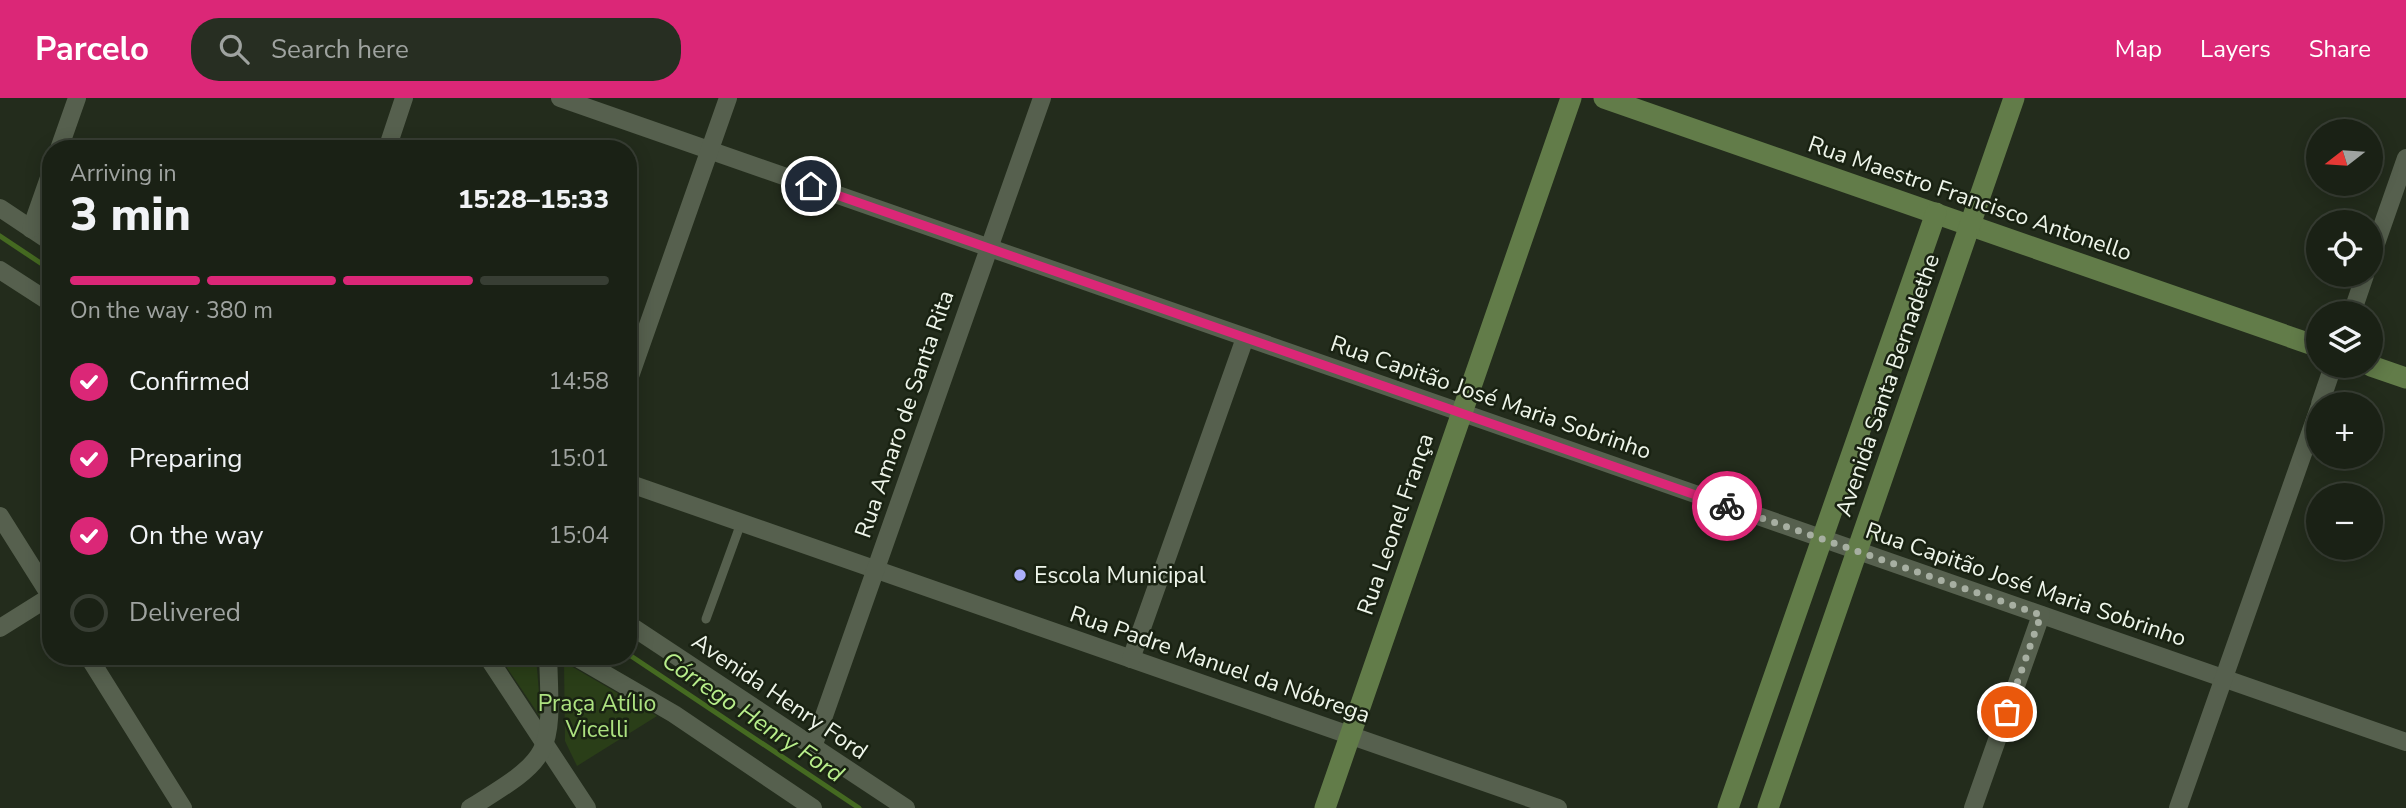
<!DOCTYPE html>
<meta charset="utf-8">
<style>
body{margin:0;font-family:"Nunito Sans",sans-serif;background:#272e22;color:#f1f3f6;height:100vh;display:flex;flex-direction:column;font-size:26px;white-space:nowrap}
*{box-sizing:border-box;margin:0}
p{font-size:23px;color:#9fa3a0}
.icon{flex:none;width:38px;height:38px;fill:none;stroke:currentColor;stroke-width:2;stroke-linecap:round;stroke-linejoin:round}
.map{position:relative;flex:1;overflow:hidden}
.details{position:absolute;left:42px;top:42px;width:595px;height:525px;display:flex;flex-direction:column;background:#1a2115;border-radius:28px;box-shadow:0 4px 18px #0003,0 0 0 2px #383e34}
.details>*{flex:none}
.needle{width:46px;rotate:253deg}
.tools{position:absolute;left:2306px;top:21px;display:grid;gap:14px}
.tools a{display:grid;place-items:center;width:77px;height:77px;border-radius:50%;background:#1a2115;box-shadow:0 4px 18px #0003,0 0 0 2px #383e34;font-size:35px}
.pin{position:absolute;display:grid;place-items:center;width:60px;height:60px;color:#fff;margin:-30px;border:4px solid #fff;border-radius:50%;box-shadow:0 2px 7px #0007}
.courier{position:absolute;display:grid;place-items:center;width:70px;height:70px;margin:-35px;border:5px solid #db2777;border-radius:50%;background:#fff;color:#222;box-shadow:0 2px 9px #0007}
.headline em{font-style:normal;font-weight:800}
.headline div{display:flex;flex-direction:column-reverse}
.headline{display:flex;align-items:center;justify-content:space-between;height:119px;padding:0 28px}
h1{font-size:46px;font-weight:800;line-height:52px}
.bar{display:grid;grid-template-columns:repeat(4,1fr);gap:10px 7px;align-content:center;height:84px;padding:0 28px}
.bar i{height:9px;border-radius:5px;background:#383e34}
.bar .current{background:#db2777}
.bar p{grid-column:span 4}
ol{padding:0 28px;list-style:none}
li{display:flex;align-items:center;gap:21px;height:77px}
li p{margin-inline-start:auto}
li .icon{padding:7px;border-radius:50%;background:#db2777;color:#fff;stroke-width:4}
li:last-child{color:#9fa3a0}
li i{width:38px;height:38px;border:4px solid #383e34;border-radius:50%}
header{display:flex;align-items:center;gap:42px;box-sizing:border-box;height:98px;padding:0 35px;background:#db2777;color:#fff}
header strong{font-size:33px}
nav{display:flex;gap:38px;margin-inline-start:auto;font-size:24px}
.search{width:490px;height:63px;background:#272e22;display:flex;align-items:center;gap:18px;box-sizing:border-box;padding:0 24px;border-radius:28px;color:#9fa3a0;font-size:26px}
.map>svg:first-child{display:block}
.green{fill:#2a3e18}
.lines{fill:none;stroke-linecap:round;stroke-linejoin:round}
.stream{stroke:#456a21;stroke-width:5}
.lane{stroke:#56604e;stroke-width:9}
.street{stroke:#56604e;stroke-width:18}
.secondary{stroke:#627c49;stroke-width:21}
.done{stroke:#a7afa2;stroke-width:7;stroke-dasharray:0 12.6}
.route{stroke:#db2777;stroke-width:9}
.poi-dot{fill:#acaffb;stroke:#192212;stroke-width:2.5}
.labels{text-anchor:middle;stroke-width:5;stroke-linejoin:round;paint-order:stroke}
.street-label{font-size:23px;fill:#eef5ea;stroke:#192212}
.poi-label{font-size:23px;fill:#eef5ea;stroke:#192212;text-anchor:start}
.park-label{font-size:23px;fill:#ade280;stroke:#192212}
.water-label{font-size:24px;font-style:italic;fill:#b8ee8b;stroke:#192212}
</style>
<header>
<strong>Parcelo</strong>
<div class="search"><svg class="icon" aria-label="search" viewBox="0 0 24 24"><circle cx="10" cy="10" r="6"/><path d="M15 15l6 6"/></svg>Search here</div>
<nav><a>Map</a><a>Layers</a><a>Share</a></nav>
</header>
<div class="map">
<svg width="2406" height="710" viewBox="0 0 2406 710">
<rect width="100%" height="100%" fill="#232c1c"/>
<g class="green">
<path d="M 499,558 L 536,558 L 541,620 Z"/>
<path d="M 564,564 L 657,618 L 577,668 L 565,643 Z"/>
</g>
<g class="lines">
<g class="stream">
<path d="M 0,138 L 51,172"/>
<path d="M 628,556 L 859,710"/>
</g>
<path class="lane" d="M 706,521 L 741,425"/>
<g class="street">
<path d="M 560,0 L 2406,644"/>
<path d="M 59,51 L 77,0"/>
<path d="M 387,51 L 404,0"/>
<path d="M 0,110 L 51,144"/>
<path d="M 31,131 L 51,74"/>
<path d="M 2371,160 L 2406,60"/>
<path d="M 0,172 L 51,205"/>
<path d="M 2352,215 L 2365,177"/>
<path d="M 628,284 L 728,0"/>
<path d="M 2320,306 L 2333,268"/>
<path d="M 628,385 L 1558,710"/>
<path d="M 0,418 L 51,499"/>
<path d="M 628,526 L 906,710"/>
<path d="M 0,530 L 51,498"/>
<path d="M 88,558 L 183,710"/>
<path d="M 487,558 L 587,710"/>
<path d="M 574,558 L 674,616 L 813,710"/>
<path d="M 1131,561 L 1245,240"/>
<path d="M 813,649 L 1042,0"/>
<path d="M 470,710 C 554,658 552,657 548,558"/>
<path d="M 1973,710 L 2041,517"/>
<path d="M 2178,710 L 2319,310"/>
</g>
<g class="secondary">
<path d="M 1604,0 L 2319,249"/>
<path d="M 2371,268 L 2406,280"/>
<path d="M 1325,710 L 1571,0"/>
<path d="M 1728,710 L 1936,115"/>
<path d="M 1768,710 L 2014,0"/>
</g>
</g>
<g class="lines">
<path class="done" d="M 1727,408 L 2041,517 L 2007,614"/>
<path class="route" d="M 811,88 L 1727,408"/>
</g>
<circle class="poi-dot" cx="1020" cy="477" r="7"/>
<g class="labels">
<g class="street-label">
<text transform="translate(1970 100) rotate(19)" y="8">Rua Maestro Francisco Antonello</text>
<text transform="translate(1887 287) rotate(-71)" y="8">Avenida Santa Bernadethe</text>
<text transform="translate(1491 299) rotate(19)" y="8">Rua Capitão José Maria Sobrinho</text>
<text transform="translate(904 316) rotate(-71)" y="8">Rua Amaro de Santa Rita</text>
<text transform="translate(1395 426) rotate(-71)" y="8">Rua Leonel França</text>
<text transform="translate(2026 486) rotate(19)" y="8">Rua Capitão José Maria Sobrinho</text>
<text transform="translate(1220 566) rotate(19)" y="8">Rua Padre Manuel da Nóbrega</text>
<text transform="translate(780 598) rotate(34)" y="8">Avenida Henry Ford</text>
</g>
<g class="poi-label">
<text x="1034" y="485">Escola Municipal</text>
</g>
<g class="park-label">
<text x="597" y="613">Praça Atílio<tspan x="597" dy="26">Vicelli</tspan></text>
</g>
<g class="water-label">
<text transform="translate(753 619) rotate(34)" y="8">Córrego Henry Ford</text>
</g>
</g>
</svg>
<div class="tools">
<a><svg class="needle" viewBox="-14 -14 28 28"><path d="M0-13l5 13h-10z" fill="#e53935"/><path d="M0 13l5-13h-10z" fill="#9fa3a0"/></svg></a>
<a><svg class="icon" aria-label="locate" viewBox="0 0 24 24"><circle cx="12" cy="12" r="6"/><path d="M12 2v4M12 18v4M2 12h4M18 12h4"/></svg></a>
<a><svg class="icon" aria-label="layers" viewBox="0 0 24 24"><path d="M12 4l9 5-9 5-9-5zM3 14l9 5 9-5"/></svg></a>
<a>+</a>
<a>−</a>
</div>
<div class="pin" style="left:2007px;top:614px;background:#ea580c"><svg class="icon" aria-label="bag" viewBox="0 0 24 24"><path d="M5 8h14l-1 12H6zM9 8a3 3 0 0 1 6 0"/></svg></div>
<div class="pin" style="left:811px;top:88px;background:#1f2937"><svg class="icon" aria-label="home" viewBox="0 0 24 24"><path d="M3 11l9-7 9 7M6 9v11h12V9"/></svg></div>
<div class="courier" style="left:1727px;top:408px"><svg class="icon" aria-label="bike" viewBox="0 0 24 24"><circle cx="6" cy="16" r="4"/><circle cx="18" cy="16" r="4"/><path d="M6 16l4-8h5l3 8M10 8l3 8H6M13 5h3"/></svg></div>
<section class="details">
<div class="headline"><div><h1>3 min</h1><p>Arriving in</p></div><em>15:28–15:33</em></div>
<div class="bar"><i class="current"></i><i class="current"></i><i class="current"></i><i></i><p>On the way · 380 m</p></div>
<ol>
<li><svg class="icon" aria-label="check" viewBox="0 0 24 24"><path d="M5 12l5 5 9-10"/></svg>Confirmed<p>14:58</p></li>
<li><svg class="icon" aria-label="check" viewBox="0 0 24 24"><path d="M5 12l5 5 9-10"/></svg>Preparing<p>15:01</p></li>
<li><svg class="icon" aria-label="check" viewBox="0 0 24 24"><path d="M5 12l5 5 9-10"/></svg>On the way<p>15:04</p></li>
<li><i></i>Delivered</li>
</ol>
</section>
</div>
